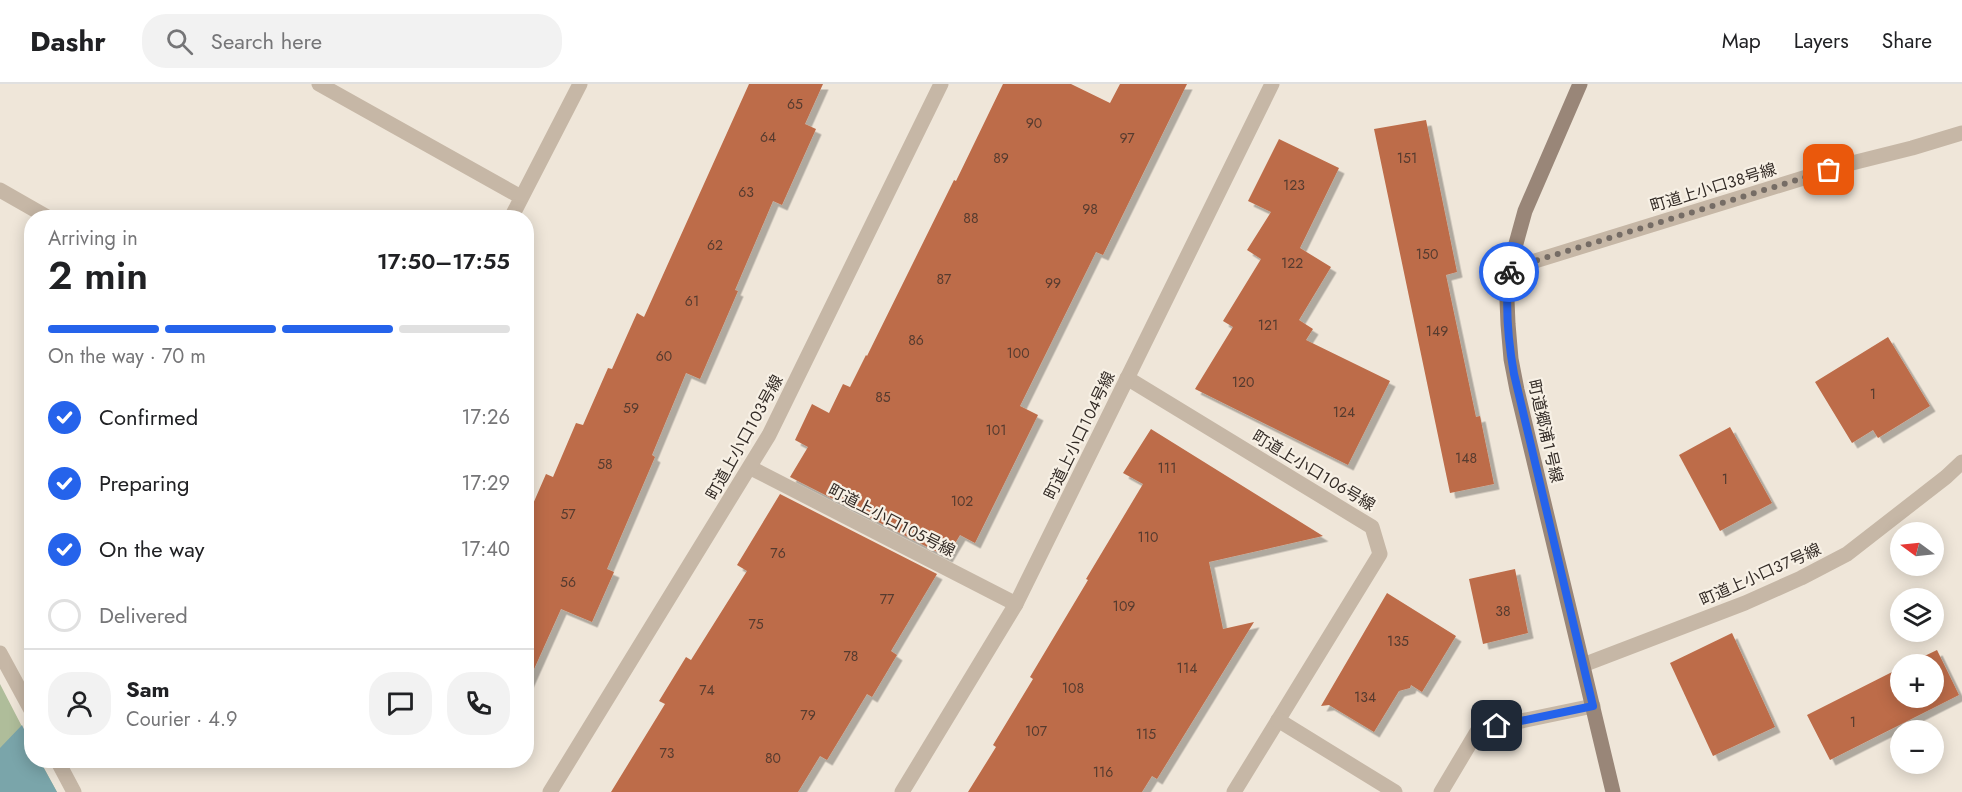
<!DOCTYPE html>
<meta charset="utf-8">
<style>
body{margin:0;font-family:Jost,"Noto Sans JP",sans-serif;background:#f2f2f2;color:#202124;height:100vh;display:flex;flex-direction:column;font-size:22px;white-space:nowrap}
*{box-sizing:border-box;margin:0}
p{font-size:20px;color:#757577}
.icon{flex:none;width:33px;height:33px;fill:none;stroke:currentColor;stroke-width:2;stroke-linecap:round;stroke-linejoin:round}
.map{position:relative;flex:1;overflow:hidden}
.details{position:absolute;left:24px;top:126px;width:510px;height:558px;display:flex;flex-direction:column;background:#fff;border-radius:24px;box-shadow:0 3px 15px #0003}
.details>*{flex:none}
.needle{width:39px;rotate:285deg}
.tools{position:absolute;left:1890px;top:438px;display:grid;gap:12px}
.tools a{display:grid;place-items:center;width:54px;height:54px;border-radius:50%;background:#fff;box-shadow:0 3px 15px #0003;font-size:30px}
.pin{position:absolute;display:grid;place-items:center;width:51px;height:51px;color:#fff;margin:-26px;border-radius:12px;box-shadow:0 3px 9px #0006}
.courier{position:absolute;display:grid;place-items:center;width:60px;height:60px;margin:-30px;border:4px solid #2563eb;border-radius:50%;background:#fff;color:#222;box-shadow:0 2px 8px #0007}
.head em{font-style:normal;font-weight:600}
.head div{display:flex;flex-direction:column-reverse}
.head{display:flex;align-items:center;justify-content:space-between;height:102px;padding:0 24px}
h1{font-size:39px;font-weight:600;line-height:45px}
.bar{display:grid;grid-template-columns:repeat(4,1fr);gap:9px 6px;align-content:center;height:72px;padding:0 24px}
.bar i{height:8px;border-radius:4px;background:#e0e0e0}
.bar .selected{background:#2563eb}
.bar p{grid-column:span 4}
.line{display:flex;align-items:center;gap:15px;padding:0 24px;border-top:2px solid #e0e0e0}
.line div{flex:1}
.round{display:grid;place-items:center;flex:none;width:63px;height:63px;border-radius:24px;background:#f2f2f2}
ol{padding:0 24px;list-style:none}
li{display:flex;align-items:center;gap:18px;height:66px}
li p{margin-inline-start:auto}
li .icon{padding:6px;border-radius:50%;background:#2563eb;color:#fff;stroke-width:4}
li:last-child{color:#757577}
li i{width:33px;height:33px;border:3px solid #e0e0e0;border-radius:50%}
header{display:flex;align-items:center;gap:36px;box-sizing:border-box;height:84px;padding:0 30px;background:#fff;border-bottom:2px solid #e0e0e0}
header strong{font-size:28px}
nav{display:flex;gap:33px;margin-inline-start:auto;font-size:21px}
.search{width:420px;height:54px;background:#f2f2f2;display:flex;align-items:center;gap:15px;box-sizing:border-box;padding:0 21px;border-radius:24px;color:#757577;font-size:22px}
.map>svg:first-child{display:block}
.green{fill:#afbd9a}
.water{fill:#7aa5aa}
.building{fill:#bd6c49;filter:url(#shadow)}
.lines{fill:none;stroke-linecap:round;stroke-linejoin:round}
.street{stroke:#c6b7a6;stroke-width:15}
.secondary{stroke:#998678;stroke-width:15}
.done{stroke:#756c65;stroke-width:6;stroke-dasharray:0 10.8}
.route{stroke:#2563eb;stroke-width:8}
.labels{text-anchor:middle;stroke-width:4.5;stroke-linejoin:round;paint-order:stroke}
.number-label{font-size:14px;fill:#563b2f}
.street-label{font-size:16px;fill:#332b26;stroke:#f7f0e5}
</style>
<header>
<strong>Dashr</strong>
<div class="search"><svg class="icon" aria-label="search" viewBox="0 0 24 24"><circle cx="10" cy="10" r="6"/><path d="M15 15l6 6"/></svg>Search here</div>
<nav><a>Map</a><a>Layers</a><a>Share</a></nav>
</header>
<div class="map">
<svg width="1962" height="708" viewBox="0 0 1962 708">
<defs>
<filter id="shadow"><feDropShadow dx="5.5" dy="5.5" stdDeviation="0" flood-color="#0004"/></filter>
</defs>
<rect width="100%" height="100%" fill="#efe6d9"/>
<path class="green" d="M 0,600 L 31,660 L 32,676 L 40,677 L 57,708 L 0,708 Z"/>
<path class="water" d="M 22,641 L 31,660 L 32,676 L 40,677 L 57,708 L 0,708 L 0,664 Z"/>
<g class="building">
<path d="M 749,0 L 823,0 L 805,40 L 816,45 L 782,121 L 773,117 L 735,206 L 738,207 L 700,295 L 686,289 L 652,371 L 655,373 L 607,485 L 614,488 L 592,538 L 561,525 L 526,603 L 526,436 L 546,390 L 553,393 L 576,339 L 583,341 L 608,284 L 612,285 L 637,229 L 644,233 Z"/>
<path d="M 1003,0 L 1071,0 L 1110,19 L 1120,0 L 1187,0 L 1103,171 L 1096,168 L 1020,322 L 1038,331 L 975,459 L 960,451 L 947,473 L 790,393 L 808,363 L 795,356 L 812,320 L 829,329 L 843,300 L 850,303 L 866,271 L 867,272 L 954,96 L 956,97 Z"/>
<path d="M 1426,36 L 1457,188 L 1446,191 L 1476,333 L 1480,332 L 1494,400 L 1450,409 L 1374,45 Z"/>
<path d="M 1279,55 L 1339,84 L 1300,164 L 1331,183 L 1299,236 L 1313,245 L 1306,256 L 1390,297 L 1348,381 L 1195,305 L 1233,243 L 1223,237 L 1261,175 L 1247,166 L 1271,128 L 1248,117 Z"/>
<path d="M 1888,253 L 1930,322 L 1878,354 L 1873,346 L 1852,359 L 1815,298 Z"/>
<path d="M 1730,343 L 1772,419 L 1720,447 L 1679,371 Z"/>
<path d="M 1151,345 L 1323,452 L 1209,478 L 1223,545 L 1254,538 L 1157,695 L 1152,692 L 1142,708 L 968,708 L 996,663 L 993,661 L 1033,595 L 1030,593 L 1088,496 L 1086,495 L 1143,400 L 1123,389 Z"/>
<path d="M 780,410 L 937,490 L 891,567 L 897,571 L 872,613 L 867,610 L 827,676 L 820,672 L 798,708 L 611,708 L 665,620 L 659,617 L 686,573 L 691,576 L 747,487 L 737,481 Z"/>
<path d="M 1515,485 L 1528,549 L 1483,560 L 1469,495 Z"/>
<path d="M 1387,509 L 1456,552 L 1422,608 L 1411,601 L 1410,604 L 1399,607 L 1374,648 L 1329,621 L 1321,622 Z"/>
<path d="M 1732,549 L 1775,643 L 1713,672 L 1670,579 Z"/>
<path d="M 1937,566 L 1959,611 L 1830,676 L 1807,631 L 1900,584 L 1900,614 L 1934,614 L 1934,580 L 1908,580 Z"/>
</g>
<g class="lines">
<g class="street">
<path d="M 319,0 L 521,113"/>
<path d="M 0,106 L 49,134"/>
<path d="M 511,134 L 580,0"/>
<path d="M 1509,185 L 1852,79 L 1912,64 L 1962,49"/>
<path d="M 1127,294 L 1372,443 L 1380,470 L 1234,708"/>
<path d="M 751,384 L 1016,520"/>
<path d="M 0,569 L 32,628"/>
<path d="M 1583,581 L 1745,519 L 1801,494 L 1847,470 L 1946,393 L 1962,378"/>
<path d="M 1278,636 L 1395,708"/>
<path d="M 57,676 L 74,708"/>
<path d="M 550,708 L 769,351 L 941,0"/>
<path d="M 902,708 L 1016,520 L 1272,0"/>
<path d="M 1441,708 L 1478,646 L 1593,622"/>
</g>
<path class="secondary" d="M 1580,0 L 1525,127 L 1509,185 L 1507,216 L 1508,240 L 1511,275 L 1517,306 L 1613,708"/>
</g>
<g class="lines">
<path class="done" d="M 1509,188 L 1509,185 L 1829,86"/>
<path class="route" d="M 1497,642 L 1593,622 L 1514,290 C 1508,257 1505,222 1509,188"/>
</g>
<g class="labels">
<g class="number-label">
<text x="795" y="25">65</text>
<text x="1034" y="44">90</text>
<text x="768" y="58">64</text>
<text x="1127" y="59">97</text>
<text x="1001" y="79">89</text>
<text x="1407" y="79">151</text>
<text x="1294" y="106">123</text>
<text x="746" y="113">63</text>
<text x="1090" y="130">98</text>
<text x="971" y="139">88</text>
<text x="715" y="166">62</text>
<text x="1427" y="175">150</text>
<text x="1292" y="184">122</text>
<text x="944" y="200">87</text>
<text x="1053" y="204">99</text>
<text x="692" y="222">61</text>
<text x="1268" y="246">121</text>
<text x="1437" y="252">149</text>
<text x="916" y="261">86</text>
<text x="1018" y="274">100</text>
<text x="664" y="277">60</text>
<text x="1243" y="303">120</text>
<text x="1873" y="315">1</text>
<text x="883" y="318">85</text>
<text x="631" y="329">59</text>
<text x="1344" y="333">124</text>
<text x="996" y="351">101</text>
<text x="1466" y="379">148</text>
<text x="605" y="385">58</text>
<text x="1167" y="389">111</text>
<text x="1725" y="400">1</text>
<text x="962" y="422">102</text>
<text x="568" y="435">57</text>
<text x="1148" y="458">110</text>
<text x="778" y="474">76</text>
<text x="568" y="503">56</text>
<text x="887" y="520">77</text>
<text x="1124" y="527">109</text>
<text x="1503" y="532">38</text>
<text x="756" y="545">75</text>
<text x="1398" y="562">135</text>
<text x="851" y="577">78</text>
<text x="1187" y="589">114</text>
<text x="1073" y="609">108</text>
<text x="707" y="611">74</text>
<text x="1365" y="618">134</text>
<text x="808" y="636">79</text>
<text x="1853" y="643">1</text>
<text x="1036" y="652">107</text>
<text x="1146" y="655">115</text>
<text x="667" y="674">73</text>
<text x="773" y="679">80</text>
<text x="1103" y="693">116</text>
</g>
<g class="street-label">
<text transform="translate(1713 103) rotate(-17)" y="6">町道上小口３８号線</text>
<text transform="translate(1546 347) rotate(77)" y="6">町道郷浦１号線</text>
<text transform="translate(1079 351) rotate(-64)" y="6">町道上小口１０４号線</text>
<text transform="translate(744 353) rotate(-61)" y="6">町道上小口１０３号線</text>
<text transform="translate(1314 386) rotate(31)" y="6">町道上小口１０６号線</text>
<text transform="translate(892 436) rotate(27)" y="6">町道上小口１０５号線</text>
<text transform="translate(1760 490) rotate(-24)" y="6">町道上小口３７号線</text>
</g>
</g>
</svg>
<div class="tools">
<a><svg class="needle" viewBox="-14 -14 28 28"><path d="M0-13l5 13h-10z" fill="#e53935"/><path d="M0 13l5-13h-10z" fill="#757577"/></svg></a>
<a><svg class="icon" aria-label="layers" viewBox="0 0 24 24"><path d="M12 4l9 5-9 5-9-5zM3 14l9 5 9-5"/></svg></a>
<a>+</a>
<a>−</a>
</div>
<div class="pin" style="left:1829px;top:86px;background:#ea580c"><svg class="icon" aria-label="bag" viewBox="0 0 24 24"><path d="M5 8h14l-1 12H6zM9 8a3 3 0 0 1 6 0"/></svg></div>
<div class="pin" style="left:1497px;top:642px;background:#1f2937"><svg class="icon" aria-label="home" viewBox="0 0 24 24"><path d="M3 11l9-7 9 7M6 9v11h12V9"/></svg></div>
<div class="courier" style="left:1509px;top:188px"><svg class="icon" aria-label="bike" viewBox="0 0 24 24"><circle cx="6" cy="16" r="4"/><circle cx="18" cy="16" r="4"/><path d="M6 16l4-8h5l3 8M10 8l3 8H6M13 5h3"/></svg></div>
<section class="details">
<div class="head"><div><h1>2 min</h1><p>Arriving in</p></div><em>17:50–17:55</em></div>
<div class="bar"><i class="selected"></i><i class="selected"></i><i class="selected"></i><i></i><p>On the way · 70 m</p></div>
<ol>
<li><svg class="icon" aria-label="check" viewBox="0 0 24 24"><path d="M5 12l5 5 9-10"/></svg>Confirmed<p>17:26</p></li>
<li><svg class="icon" aria-label="check" viewBox="0 0 24 24"><path d="M5 12l5 5 9-10"/></svg>Preparing<p>17:29</p></li>
<li><svg class="icon" aria-label="check" viewBox="0 0 24 24"><path d="M5 12l5 5 9-10"/></svg>On the way<p>17:40</p></li>
<li><i></i>Delivered</li>
</ol>
<div class="line" style="height:108px"><a class="round"><svg class="icon" aria-label="person" viewBox="0 0 24 24"><circle cx="12" cy="8" r="4"/><path d="M4 21q1-7 8-7t8 7"/></svg></a><div><b>Sam</b><p>Courier · 4.9</p></div><a class="round"><svg class="icon" aria-label="chat" viewBox="0 0 24 24"><path d="M4 5h16v11H9l-5 4z"/></svg></a><a class="round"><svg class="icon" aria-label="phone" viewBox="0 0 24 24"><path d="M5 4h4l2 5-3 2q2 4 5 5l2-3 5 2v4C11 20 4 13 5 4z"/></svg></a></div>
</section>
</div>
